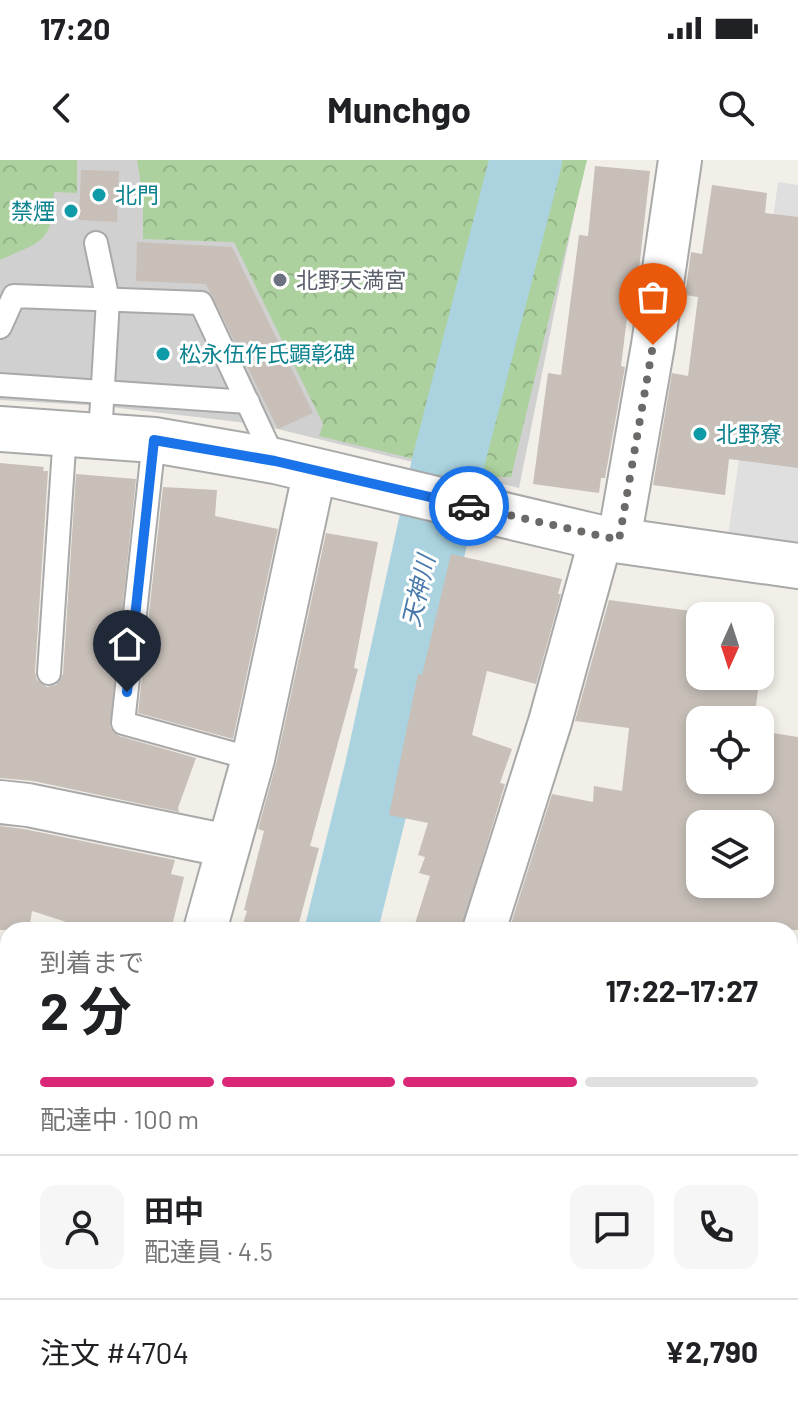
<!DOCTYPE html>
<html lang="ja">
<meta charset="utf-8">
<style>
body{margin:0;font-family:Barlow,"Noto Sans JP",sans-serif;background:#f6f6f6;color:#202124;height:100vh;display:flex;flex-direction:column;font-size:30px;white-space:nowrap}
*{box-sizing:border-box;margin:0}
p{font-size:26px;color:#757577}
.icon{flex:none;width:44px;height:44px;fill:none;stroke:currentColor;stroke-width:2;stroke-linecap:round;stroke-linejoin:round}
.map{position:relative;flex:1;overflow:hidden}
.panel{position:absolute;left:0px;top:762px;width:798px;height:496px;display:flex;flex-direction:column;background:#fff;border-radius:24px 24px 0 0;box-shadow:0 4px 12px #0003}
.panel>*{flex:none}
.needle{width:52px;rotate:183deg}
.tools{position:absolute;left:686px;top:442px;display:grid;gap:16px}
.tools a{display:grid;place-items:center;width:88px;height:88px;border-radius:16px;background:#fff;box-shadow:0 4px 12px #0003;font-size:40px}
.pin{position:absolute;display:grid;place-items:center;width:68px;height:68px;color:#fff;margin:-82px -34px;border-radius:50% 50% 50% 0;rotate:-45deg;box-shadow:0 0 8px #0007}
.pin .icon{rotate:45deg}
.courier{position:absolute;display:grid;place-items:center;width:80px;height:80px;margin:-40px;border:6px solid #1a73e8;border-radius:50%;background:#fff;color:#222;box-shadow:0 2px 10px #0007}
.overview em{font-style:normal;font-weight:700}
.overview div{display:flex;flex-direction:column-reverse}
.overview{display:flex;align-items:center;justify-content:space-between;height:136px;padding:0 40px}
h1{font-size:52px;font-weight:700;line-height:60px}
.bar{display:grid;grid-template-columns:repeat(4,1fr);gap:12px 8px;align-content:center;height:96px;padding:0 40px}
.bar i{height:10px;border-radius:6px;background:#e0e0e0}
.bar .on{background:#db2777}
.bar p{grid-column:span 4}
.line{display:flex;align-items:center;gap:20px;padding:0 40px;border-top:2px solid #e0e0e0}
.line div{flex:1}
.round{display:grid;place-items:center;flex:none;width:84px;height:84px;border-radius:16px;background:#f6f6f6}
.status{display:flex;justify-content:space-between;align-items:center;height:56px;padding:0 40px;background:#fff;direction:ltr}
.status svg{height:22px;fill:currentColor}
header{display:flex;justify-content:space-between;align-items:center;height:104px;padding:0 40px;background:#fff;font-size:36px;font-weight:700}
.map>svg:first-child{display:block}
.residential{fill:#e0dfdf}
.religious{fill:#d0d0d0}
.grass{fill:url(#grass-tufts)}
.forest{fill:url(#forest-crowns)}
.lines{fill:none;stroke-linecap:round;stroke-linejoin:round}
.river{stroke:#aad3df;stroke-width:72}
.building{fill:#c7bfb8;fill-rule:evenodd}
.service-casing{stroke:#a9a9a9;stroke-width:26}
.minor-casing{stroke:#a9a9a9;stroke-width:46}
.tertiary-casing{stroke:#a9a9a9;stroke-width:48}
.service{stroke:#fff;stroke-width:22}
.minor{stroke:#fff;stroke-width:42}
.tertiary{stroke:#fff;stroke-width:44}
.done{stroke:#6b6a68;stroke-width:8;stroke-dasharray:0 14.4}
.route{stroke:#1a73e8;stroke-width:10}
.culture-dot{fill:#0f9aa8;stroke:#fff;stroke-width:3}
.worship-dot{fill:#6b7280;stroke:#fff;stroke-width:3}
.labels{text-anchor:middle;stroke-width:6;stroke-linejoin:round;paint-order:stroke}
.culture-label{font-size:22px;fill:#0d838f;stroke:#fff;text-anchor:start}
.worship-label{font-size:22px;fill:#5b616d;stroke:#fff;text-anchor:start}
.water-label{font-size:24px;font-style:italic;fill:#4a7aab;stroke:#fff}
</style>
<div class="status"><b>17:20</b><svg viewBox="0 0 49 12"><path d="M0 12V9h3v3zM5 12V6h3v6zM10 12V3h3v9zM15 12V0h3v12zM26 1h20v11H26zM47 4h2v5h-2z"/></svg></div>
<header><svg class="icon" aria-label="back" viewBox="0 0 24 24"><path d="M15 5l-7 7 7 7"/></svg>Munchgo<svg class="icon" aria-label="search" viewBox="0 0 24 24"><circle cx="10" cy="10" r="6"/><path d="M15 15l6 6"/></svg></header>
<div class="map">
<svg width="798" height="1258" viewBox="0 0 798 1258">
<defs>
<pattern id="grass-tufts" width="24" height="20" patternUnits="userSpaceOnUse" patternTransform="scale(2)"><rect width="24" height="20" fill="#cdebb0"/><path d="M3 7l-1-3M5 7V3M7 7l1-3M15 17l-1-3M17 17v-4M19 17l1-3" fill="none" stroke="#b0c997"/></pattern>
<pattern id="forest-crowns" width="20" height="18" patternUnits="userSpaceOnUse" patternTransform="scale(2)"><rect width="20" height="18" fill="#add19e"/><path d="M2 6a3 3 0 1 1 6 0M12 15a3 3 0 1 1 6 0" fill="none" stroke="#95b388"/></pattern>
</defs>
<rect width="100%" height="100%" fill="#f2efe9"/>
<path class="residential" d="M 778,22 L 798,25 L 798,385 L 728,376 Z"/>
<path class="religious" d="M 0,0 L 585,0 L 519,328 L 257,264 L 102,246 L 0,240 Z"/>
<path class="grass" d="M 8,958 L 8,1065 L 0,1062 L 0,976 Z"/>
<g class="forest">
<path d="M 0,0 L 77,0 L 77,33 L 54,32 C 53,83 42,81 0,100 Z"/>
<path d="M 137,0 L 587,0 L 511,317 L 489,317 L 319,276 L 323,264 L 234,82 L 143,79 L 143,36 Z"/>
</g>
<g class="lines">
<g class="river">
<path d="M 341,770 L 381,608 L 448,303 L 526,0"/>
<path d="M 160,1258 L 164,1250"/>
</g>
</g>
<g class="building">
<path d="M 595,6 L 650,11 L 637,127 L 631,126 L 621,206 L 625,207 L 605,318 L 601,318 L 599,333 L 533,324 L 548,213 L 561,215 L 579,75 L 588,76 Z"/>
<path d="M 81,10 L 119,11 L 117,62 L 79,60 Z"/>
<path d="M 712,25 L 767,33 L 765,53 L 798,57 L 798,308 L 729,299 L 725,335 L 653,325 L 672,213 L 688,216 L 698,137 L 685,135 L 691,92 L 702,94 Z"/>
<path d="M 137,82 L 232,87 L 313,253 L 278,269 L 206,124 L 136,121 Z"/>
<path d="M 0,303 L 44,307 L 43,311 L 48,311 L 35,512 L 37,520 L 47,527 L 56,525 L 63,514 L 76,314 L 136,319 L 110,567 L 119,576 L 196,598 L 178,648 L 179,652 L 33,621 L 0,618 Z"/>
<path d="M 163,327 L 217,330 L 215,356 L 278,369 L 233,579 L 138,553 Z"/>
<path d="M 326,373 L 378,382 L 354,508 L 358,509 L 310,686 L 319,688 L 297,770 L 241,770 L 247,751 L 244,750 L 264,671 L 258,669 L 276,604 Z"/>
<path d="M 451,394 L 562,419 L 558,434 L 561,434 L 536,524 L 487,511 L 472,575 L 512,589 L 500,623 L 505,624 L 461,770 L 413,770 L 430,716 L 419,713 L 425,697 L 418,695 L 428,663 L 389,655 L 418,514 L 422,515 Z"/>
<path d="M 609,440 L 728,456 L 729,452 L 756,456 L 700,456 L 700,516 L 760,516 L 754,560 L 700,560 L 700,620 L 760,620 L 760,571 L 798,577 L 798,770 L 509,770 L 552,634 L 593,642 L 594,626 L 622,631 L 629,568 L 575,561 ZM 700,664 L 760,664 L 760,724 L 700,724 Z"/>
<path d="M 0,666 L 24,669 L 175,700 L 171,714 L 184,717 L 171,770 L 91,770 L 32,751 L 29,770 L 0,770 Z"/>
</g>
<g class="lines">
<defs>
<g id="service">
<path d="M 96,83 L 108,140 L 100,276"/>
<path d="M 0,167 L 14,136 L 201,143 L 275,301"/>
<path d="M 0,225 L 248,242"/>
<path d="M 154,280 L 123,563 L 253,599"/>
<path d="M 49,513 L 65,273"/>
<path d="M 790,1027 L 798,1029"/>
</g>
<g id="minor">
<path d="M 619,380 L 653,185 L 680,0"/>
<path d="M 0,642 L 28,645 L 228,686"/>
<path d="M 205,770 L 253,599 L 315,310"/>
<path d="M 484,770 L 550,562 L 601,378"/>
<path d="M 4,1258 L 8,1249"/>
<path d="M 328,1258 L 331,1250"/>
</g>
<path id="tertiary" d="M 0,269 L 154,280 L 275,301 L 601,378 L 798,406"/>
</defs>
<use href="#service" class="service-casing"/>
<use href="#minor" class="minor-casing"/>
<use href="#tertiary" class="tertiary-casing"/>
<use href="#service" class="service"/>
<use href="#minor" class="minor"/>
<use href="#tertiary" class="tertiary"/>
</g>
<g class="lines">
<path class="done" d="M 469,346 L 619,380 L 653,185"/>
<path class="route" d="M 127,532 L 154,280 L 275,301 L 469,346"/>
</g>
<g class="culture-dot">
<circle cx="99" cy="35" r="8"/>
<circle cx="71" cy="51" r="8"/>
<circle cx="163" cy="194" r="8"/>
<circle cx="700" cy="274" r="8"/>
</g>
<circle class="worship-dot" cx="280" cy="120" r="8"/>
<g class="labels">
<g class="culture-label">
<text x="115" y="43">北門</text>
<text x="55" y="59" text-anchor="end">禁煙</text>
<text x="179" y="202">松永伍作氏顕彰碑</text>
<text x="716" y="282">北野寮</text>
</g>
<g class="worship-label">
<text x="296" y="128">北野天満宮</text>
</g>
<g class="water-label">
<text transform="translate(419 431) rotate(-77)" y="8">天神川</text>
</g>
</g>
</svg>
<div class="tools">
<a><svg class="needle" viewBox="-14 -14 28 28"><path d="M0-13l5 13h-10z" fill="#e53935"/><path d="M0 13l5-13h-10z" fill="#757577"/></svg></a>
<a><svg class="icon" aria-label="locate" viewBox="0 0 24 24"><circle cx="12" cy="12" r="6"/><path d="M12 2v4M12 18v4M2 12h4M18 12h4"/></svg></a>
<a><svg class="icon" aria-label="layers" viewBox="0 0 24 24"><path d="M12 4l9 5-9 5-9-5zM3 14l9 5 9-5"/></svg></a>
</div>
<div class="pin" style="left:653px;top:185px;background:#ea580c"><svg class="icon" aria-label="bag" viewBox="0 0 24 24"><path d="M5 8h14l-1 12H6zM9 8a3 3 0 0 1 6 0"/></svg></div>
<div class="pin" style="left:127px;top:532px;background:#1f2937"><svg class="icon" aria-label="home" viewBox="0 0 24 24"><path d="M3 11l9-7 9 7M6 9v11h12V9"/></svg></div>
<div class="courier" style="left:469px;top:346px"><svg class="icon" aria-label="car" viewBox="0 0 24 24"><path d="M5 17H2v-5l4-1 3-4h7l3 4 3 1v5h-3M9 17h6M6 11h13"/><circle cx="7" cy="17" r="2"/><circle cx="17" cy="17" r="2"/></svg></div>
<section class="panel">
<div class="overview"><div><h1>2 分</h1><p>到着まで</p></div><em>17:22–17:27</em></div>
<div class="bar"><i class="on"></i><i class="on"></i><i class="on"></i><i></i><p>配達中 · 100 m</p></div>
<div class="line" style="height:144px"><a class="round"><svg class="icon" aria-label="person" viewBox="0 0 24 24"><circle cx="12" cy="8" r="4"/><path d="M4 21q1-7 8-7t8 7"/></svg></a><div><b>田中</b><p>配達員 · 4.5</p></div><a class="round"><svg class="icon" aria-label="chat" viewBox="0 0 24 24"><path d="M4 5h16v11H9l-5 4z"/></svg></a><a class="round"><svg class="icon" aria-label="phone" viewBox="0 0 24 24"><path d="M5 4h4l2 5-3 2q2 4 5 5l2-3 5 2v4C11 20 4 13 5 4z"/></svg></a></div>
<div class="line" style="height:104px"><div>注文 #4704</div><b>¥2,790</b></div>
</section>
</div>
